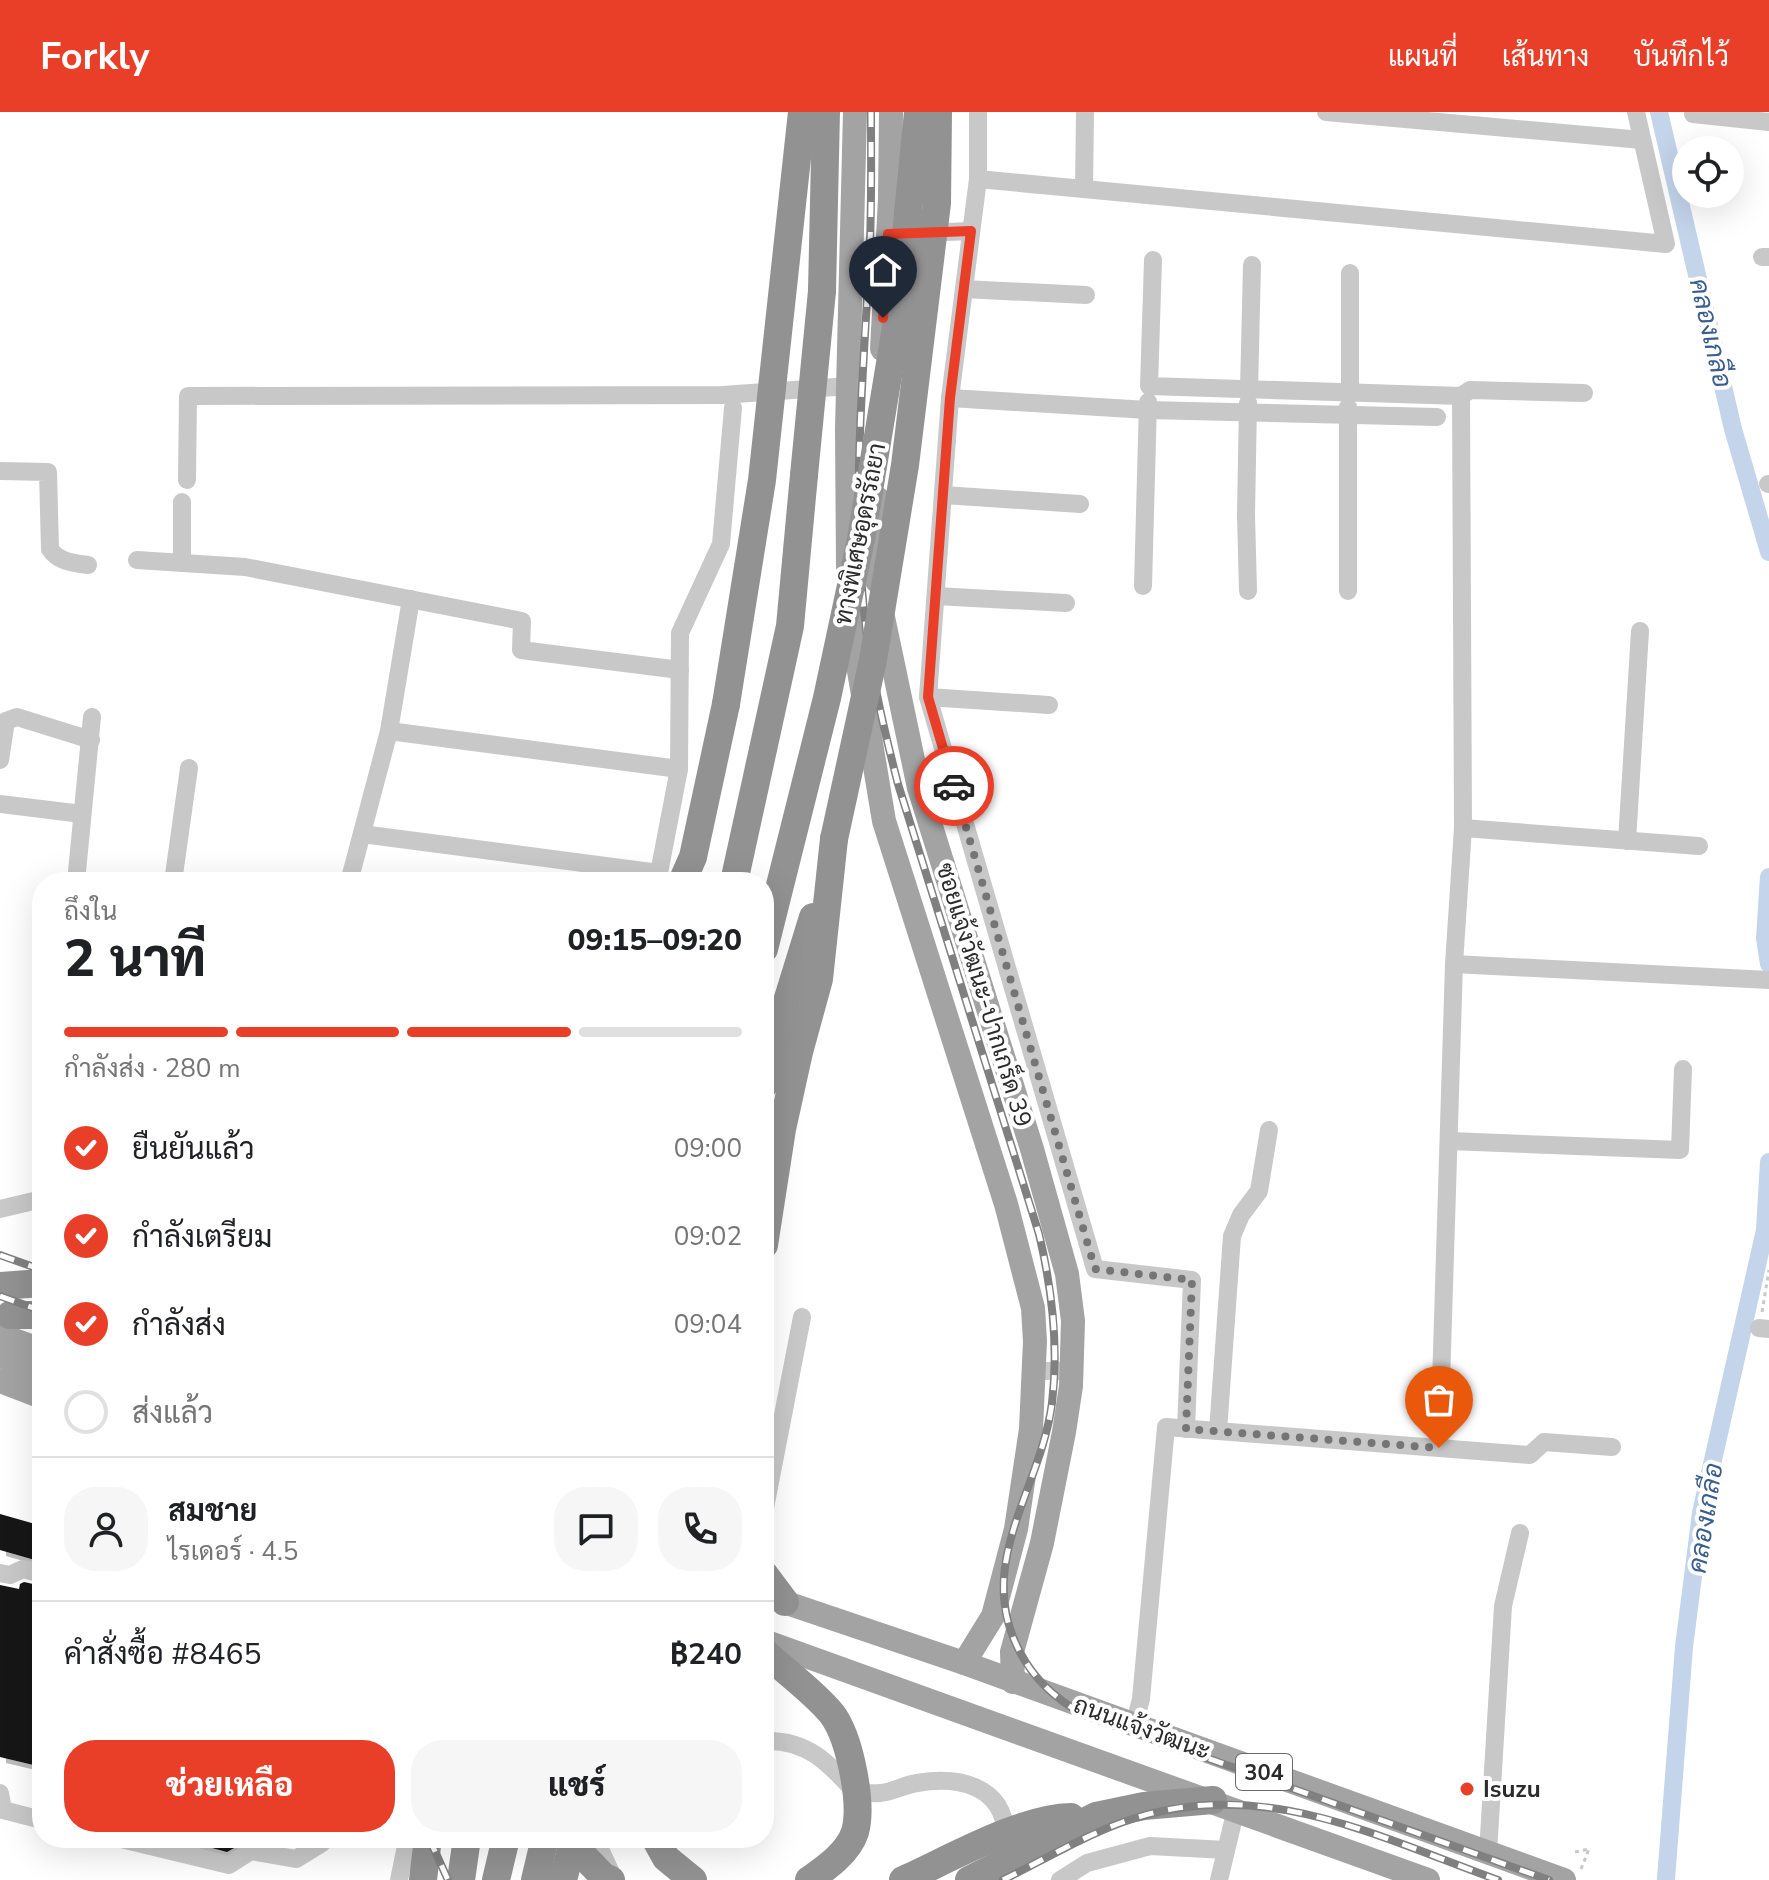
<!DOCTYPE html>
<html lang="th">
<meta charset="utf-8">
<style>
body{margin:0;font-family:"Nunito Sans",Sarabun,sans-serif;background:#f6f6f6;color:#202124;height:100vh;display:flex;flex-direction:column;font-size:30px;white-space:nowrap}
*{box-sizing:border-box;margin:0}
p{font-size:26px;color:#757577}
.icon{flex:none;width:44px;height:44px;fill:none;stroke:currentColor;stroke-width:2;stroke-linecap:round;stroke-linejoin:round}
.map{position:relative;flex:1;overflow:hidden}
.sheet{position:absolute;left:32px;top:760px;width:742px;height:976px;display:flex;flex-direction:column;background:#fff;border-radius:32px;box-shadow:0 8px 32px #0002}
.sheet>*{flex:none}
.tools{position:absolute;left:1672px;top:24px;display:grid;gap:16px}
.tools a{display:grid;place-items:center;width:72px;height:72px;border-radius:50%;background:#fff;box-shadow:0 8px 32px #0002;font-size:40px}
.pin{position:absolute;display:grid;place-items:center;width:68px;height:68px;color:#fff;margin:-82px -34px;border-radius:50% 50% 50% 0;rotate:-45deg;box-shadow:0 0 8px #0007}
.pin .icon{rotate:45deg}
.courier{position:absolute;display:grid;place-items:center;width:80px;height:80px;margin:-40px;border:6px solid #e93e27;border-radius:50%;background:#fff;color:#222;box-shadow:0 2px 10px #0007}
.overview em{font-style:normal;font-weight:800}
.overview div{display:flex;flex-direction:column-reverse}
.overview{display:flex;align-items:center;justify-content:space-between;height:136px;padding:0 32px}
h1{font-size:52px;font-weight:800;line-height:60px}
.bar{display:grid;grid-template-columns:repeat(4,1fr);gap:12px 8px;align-content:center;height:96px;padding:0 32px}
.bar i{height:10px;border-radius:6px;background:#e0e0e0}
.bar .current{background:#e93e27}
.bar p{grid-column:span 4}
.line{display:flex;align-items:center;gap:20px;padding:0 32px;border-top:2px solid #e0e0e0}
.line div{flex:1}
.round{display:grid;place-items:center;flex:none;width:84px;height:84px;border-radius:32px;background:#f6f6f6}
ol{padding:0 32px;list-style:none}
li{display:flex;align-items:center;gap:24px;height:88px}
li p{margin-inline-start:auto}
li .icon{padding:8px;border-radius:50%;background:#e93e27;color:#fff;stroke-width:4}
li:last-child{color:#757577}
li i{width:44px;height:44px;border:4px solid #e0e0e0;border-radius:50%}
.primary-button{display:flex;gap:16px;margin-top:auto;padding:16px 32px}
.primary-button a{flex:1;height:92px;border-radius:32px;background:#e93e27;color:#fff;font-size:32px;font-weight:800;line-height:92px;text-align:center}
.primary-button a+a{background:#f6f6f6;color:#202124}
header{display:flex;align-items:center;gap:48px;box-sizing:border-box;height:112px;padding:0 40px;background:#e93e27;color:#fff}
header strong{font-size:38px}
nav{display:flex;gap:44px;margin-inline-start:auto;font-size:28px}
.map>svg:first-child{display:block}
.lines{fill:none;stroke-linecap:round;stroke-linejoin:round}
.canal{stroke:#c3d4eb;stroke-width:18}
.building{fill:#121212;filter:url(#shadow)}
.path{stroke:#c8c8c8;stroke-width:3;stroke-dasharray:4 4;stroke-linecap:butt}
.minor{stroke:#c8c8c8;stroke-width:18}
.major{stroke:#a3a3a3;stroke-width:24}
.highway{stroke:#929292;stroke-width:28}
.rail-casing{stroke:#808080;stroke-width:8}
.rail{stroke:#fff;stroke-width:5;stroke-dasharray:15;stroke-linecap:butt}
.highway-bridge{stroke:#929292;stroke-width:28}
.done{stroke:#757575;stroke-width:8;stroke-dasharray:0 14.4}
.route{stroke:#e93e27;stroke-width:10}
.poi-dot{fill:#e93e27;stroke:#fff;stroke-width:3}
.labels{text-anchor:middle;stroke-width:8;stroke-linejoin:round;paint-order:stroke}
.shield{fill:#fff;stroke:#6b6b6b;stroke-width:2}
.shield-label{font-size:22px;font-weight:bold;fill:#2b2b2b}
.street-label{font-size:24px;fill:#2b2b2b;stroke:#fff}
.poi-label{font-size:24px;font-weight:bold;fill:#2b2b2b;stroke:#fff;text-anchor:start}
.water-label{font-size:26px;font-style:italic;fill:#395d8e;stroke:#fff}
</style>
<header>
<strong>Forkly</strong>
<nav><a>แผนที่</a><a>เส้นทาง</a><a>บันทึกไว้</a></nav>
</header>
<div class="map">
<svg width="1769" height="1768" viewBox="0 0 1769 1768">
<defs>
<filter id="shadow"><feDropShadow dx="6" dy="6" stdDeviation="0" flood-color="#0004"/></filter>
</defs>
<rect width="100%" height="100%" fill="#fff"/>
<g class="lines">
<g class="canal">
<path d="M 1659,0 L 1733,317 L 1769,440"/>
<path d="M 1769,765 L 1765,826 L 1769,852"/>
<path d="M 1666,1767 L 1684,1535 L 1701,1401 L 1765,1118 L 1769,1050"/>
</g>
</g>
<g class="building">
<path d="M 0,1402 L 42,1414 L 42,1450 L 0,1438 Z"/>
<path d="M 24,1470 L 42,1474 L 42,1655 L 0,1645 L 0,1473 L 19,1477 L 20,1472 Z"/>
<path d="M 175,1726 L 236,1726 L 234,1736 L 227,1740 Z"/>
</g>
<g class="lines">
<g class="path">
<path d="M 1762,1200 L 1769,1158"/>
<path d="M 1575,1740 L 1589,1737"/>
<path d="M 1581,1757 L 1589,1737"/>
</g>
<g class="minor">
<path d="M 978,0 L 978,67 L 950,286 L 928,585 L 1095,1157 L 1192,1168 L 1186,1317"/>
<path d="M 1326,0 L 1642,28"/>
<path d="M 1693,2 L 1769,10"/>
<path d="M 978,67 L 1666,132 L 1636,0"/>
<path d="M 1084,77 L 1085,0"/>
<path d="M 922,121 L 971,119"/>
<path d="M 1762,145 L 1769,145"/>
<path d="M 1153,148 L 1149,274 L 1461,284 L 1470,278 L 1584,281"/>
<path d="M 1350,161 L 1350,280"/>
<path d="M 964,177 L 1086,183"/>
<path d="M 1249,278 L 1252,153"/>
<path d="M 950,286 L 1148,298 L 1437,305"/>
<path d="M 0,359 L 48,360 L 50,437 C 58,450 74,451 88,453"/>
<path d="M 187,368 L 188,284 L 723,283 L 849,274"/>
<path d="M 1768,372 L 1769,372"/>
<path d="M 944,383 L 1080,392"/>
<path d="M 182,390 L 182,451"/>
<path d="M 137,448 L 245,455 L 522,509 L 521,538 L 680,558"/>
<path d="M 1143,474 L 1148,290"/>
<path d="M 1248,479 L 1246,403 L 1248,291"/>
<path d="M 1348,479 L 1348,295"/>
<path d="M 936,484 L 1066,491"/>
<path d="M 928,585 L 1049,593"/>
<path d="M 389,619 L 679,657"/>
<path d="M 0,648 L 6,609 L 17,605 L 91,628"/>
<path d="M 0,692 L 82,702"/>
<path d="M 1463,716 L 1699,734"/>
<path d="M 362,722 L 659,761"/>
<path d="M 1627,729 L 1640,519"/>
<path d="M 76,770 L 92,605"/>
<path d="M 173,770 L 189,656"/>
<path d="M 349,770 L 389,619 L 411,487"/>
<path d="M 654,770 L 659,761 L 679,657 L 680,521 L 721,432 L 733,296"/>
<path d="M 1454,852 L 1769,868"/>
<path d="M 1449,1029 L 1680,1038 L 1683,957"/>
<path d="M 0,1097 L 42,1087"/>
<path d="M 1759,1216 L 1769,1217"/>
<path d="M 1034,1259 L 1072,1259"/>
<path d="M 1218,1319 L 1232,1124 L 1241,1103 L 1259,1079 L 1269,1018"/>
<path d="M 1439,1336 L 1454,852 L 1463,716 L 1461,284"/>
<path d="M 764,1401 L 802,1205"/>
<path d="M 0,1461 L 10,1463 L 23,1457 L 42,1462"/>
<path d="M 1134,1613 L 1141,1587 L 1166,1315 L 1530,1343 L 1544,1330 L 1612,1335"/>
<path d="M 764,1629 C 806,1627 828,1650 855,1680 C 863,1680 872,1682 880,1681 C 893,1680 904,1673 917,1671 C 958,1664 1003,1673 1006,1722"/>
<path d="M 0,1681 L 3,1698 L 42,1708"/>
<path d="M 117,1726 L 229,1753 L 251,1739 L 296,1747 L 322,1731 L 323,1726"/>
<path d="M 600,1726 L 600,1737 L 613,1765"/>
<path d="M 1488,1741 L 1503,1494 L 1520,1421"/>
<path d="M 399,1768 L 406,1734 L 415,1726"/>
<path d="M 1060,1768 L 1087,1751 L 1150,1734 L 1226,1738"/>
<path d="M 1219,1768 L 1236,1697"/>
</g>
<g class="major">
<path d="M 882,237 L 890,87 L 891,0"/>
<path d="M 848,455 L 847,317 L 855,0"/>
<path d="M 877,469 L 877,386"/>
<path d="M 849,499 L 884,709 L 1006,1092 L 1033,1196 L 1035,1229 L 1031,1317 L 1016,1417 L 993,1504 L 964,1551"/>
<path d="M 883,505 L 919,676 L 1032,1037 L 1067,1162 L 1073,1209 L 1071,1274 L 1064,1320 L 1042,1431 L 1012,1540 L 1013,1570"/>
<path d="M 0,1223 L 42,1238"/>
<path d="M 0,1244 L 42,1260"/>
<path d="M 0,1269 L 42,1285"/>
<path d="M 766,1484 L 964,1551 L 1564,1768"/>
<path d="M 764,1529 L 1428,1768"/>
</g>
<g class="highway">
<path d="M 822,179 L 826,0"/>
<path d="M 682,770 L 693,745 L 726,592"/>
<path d="M 734,770 L 790,514 L 804,363"/>
<path d="M 764,973 L 773,935 L 813,805"/>
<path d="M 764,1133 L 782,1017 L 799,940 L 819,867 L 834,727"/>
<path d="M 0,1174 L 42,1171"/>
<path d="M 10,1203 L 42,1203"/>
<path d="M 764,1462 L 785,1490"/>
<path d="M 764,1540 C 785,1559 814,1580 832,1602 C 850,1626 863,1692 855,1720 C 848,1741 826,1756 809,1768"/>
<path d="M 655,1726 L 666,1746 L 693,1768"/>
<path d="M 423,1768 L 428,1726"/>
<path d="M 461,1768 L 467,1726"/>
<path d="M 496,1768 L 506,1726"/>
<path d="M 535,1768 L 545,1726"/>
<path d="M 563,1768 L 574,1726"/>
<path d="M 903,1768 C 950,1747 1020,1706 1071,1705"/>
<path d="M 969,1768 L 1096,1704 L 1144,1694 L 1213,1688"/>
</g>
<defs>
<g id="rail">
<path d="M 871,0 C 871,51 872,102 869,152 C 863,268 852,383 864,499 C 870,558 883,614 898,672 L 1039,1122 C 1052,1177 1059,1234 1052,1291 C 1041,1378 972,1453 1021,1542 C 1035,1568 1056,1587 1081,1601 L 1549,1768"/>
<path d="M 0,1143 L 42,1158"/>
<path d="M 0,1184 L 42,1199"/>
<path d="M 429,1726 L 448,1768"/>
<path d="M 1003,1768 C 1043,1748 1082,1725 1123,1710 C 1258,1662 1373,1723 1498,1768"/>
</g>
</defs>
<use href="#rail" class="rail-casing"/>
<use href="#rail" class="rail"/>
<g class="highway-bridge">
<path d="M 804,363 L 822,179"/>
<path d="M 726,592 L 762,368 L 802,0"/>
<path d="M 834,727 L 873,548 L 905,353 L 937,91 L 938,0"/>
<path d="M 764,837 L 827,586 L 861,427 L 898,203 L 918,0"/>
<path d="M 566,1726 L 603,1764 L 611,1768"/>
</g>
</g>
<g class="lines">
<path class="done" d="M 954,674 L 1095,1157 L 1192,1168 L 1186,1317 L 1439,1336"/>
<path class="route" d="M 883,206 L 888,122 L 971,119 L 950,286 L 928,585 L 954,674"/>
</g>
<circle class="poi-dot" cx="1467" cy="1677" r="8"/>
<g class="labels">
<rect class="shield" x="1236" y="1642" width="56" height="36" rx="6"/>
<g class="shield-label">
<text x="1264" y="1668">304</text>
</g>
<g class="street-label">
<text transform="translate(860 422) rotate(-79)" y="8">ทางพิเศษอุดรรัถยา</text>
<text transform="translate(984 883) rotate(73)" y="8">ซอยแจ้งวัฒนะ-ปากเกร็ด 39</text>
<text transform="translate(1142 1616) rotate(20)" y="8">ถนนแจ้งวัฒนะ</text>
</g>
<g class="poi-label">
<text x="1483" y="1685">Isuzu</text>
</g>
<g class="water-label">
<text transform="translate(1711 221) rotate(77)" y="9">คลองเกลือ</text>
<text transform="translate(1705 1406) rotate(-81)" y="9">คลองเกลือ</text>
</g>
</g>
</svg>
<div class="tools">
<a><svg class="icon" aria-label="locate" viewBox="0 0 24 24"><circle cx="12" cy="12" r="6"/><path d="M12 2v4M12 18v4M2 12h4M18 12h4"/></svg></a>
</div>
<div class="pin" style="left:1439px;top:1336px;background:#ea580c"><svg class="icon" aria-label="bag" viewBox="0 0 24 24"><path d="M5 8h14l-1 12H6zM9 8a3 3 0 0 1 6 0"/></svg></div>
<div class="pin" style="left:883px;top:206px;background:#1f2937"><svg class="icon" aria-label="home" viewBox="0 0 24 24"><path d="M3 11l9-7 9 7M6 9v11h12V9"/></svg></div>
<div class="courier" style="left:954px;top:674px"><svg class="icon" aria-label="car" viewBox="0 0 24 24"><path d="M5 17H2v-5l4-1 3-4h7l3 4 3 1v5h-3M9 17h6M6 11h13"/><circle cx="7" cy="17" r="2"/><circle cx="17" cy="17" r="2"/></svg></div>
<section class="sheet">
<div class="overview"><div><h1>2 นาที</h1><p>ถึงใน</p></div><em>09:15–09:20</em></div>
<div class="bar"><i class="current"></i><i class="current"></i><i class="current"></i><i></i><p>กำลังส่ง · 280 m</p></div>
<ol>
<li><svg class="icon" aria-label="check" viewBox="0 0 24 24"><path d="M5 12l5 5 9-10"/></svg>ยืนยันแล้ว<p>09:00</p></li>
<li><svg class="icon" aria-label="check" viewBox="0 0 24 24"><path d="M5 12l5 5 9-10"/></svg>กำลังเตรียม<p>09:02</p></li>
<li><svg class="icon" aria-label="check" viewBox="0 0 24 24"><path d="M5 12l5 5 9-10"/></svg>กำลังส่ง<p>09:04</p></li>
<li><i></i>ส่งแล้ว</li>
</ol>
<div class="line" style="height:144px"><a class="round"><svg class="icon" aria-label="person" viewBox="0 0 24 24"><circle cx="12" cy="8" r="4"/><path d="M4 21q1-7 8-7t8 7"/></svg></a><div><b>สมชาย</b><p>ไรเดอร์ · 4.5</p></div><a class="round"><svg class="icon" aria-label="chat" viewBox="0 0 24 24"><path d="M4 5h16v11H9l-5 4z"/></svg></a><a class="round"><svg class="icon" aria-label="phone" viewBox="0 0 24 24"><path d="M5 4h4l2 5-3 2q2 4 5 5l2-3 5 2v4C11 20 4 13 5 4z"/></svg></a></div>
<div class="line" style="height:104px"><div>คำสั่งซื้อ #8465</div><b>฿240</b></div>
<div class="primary-button"><a>ช่วยเหลือ</a><a>แชร์</a></div>
</section>
</div>
